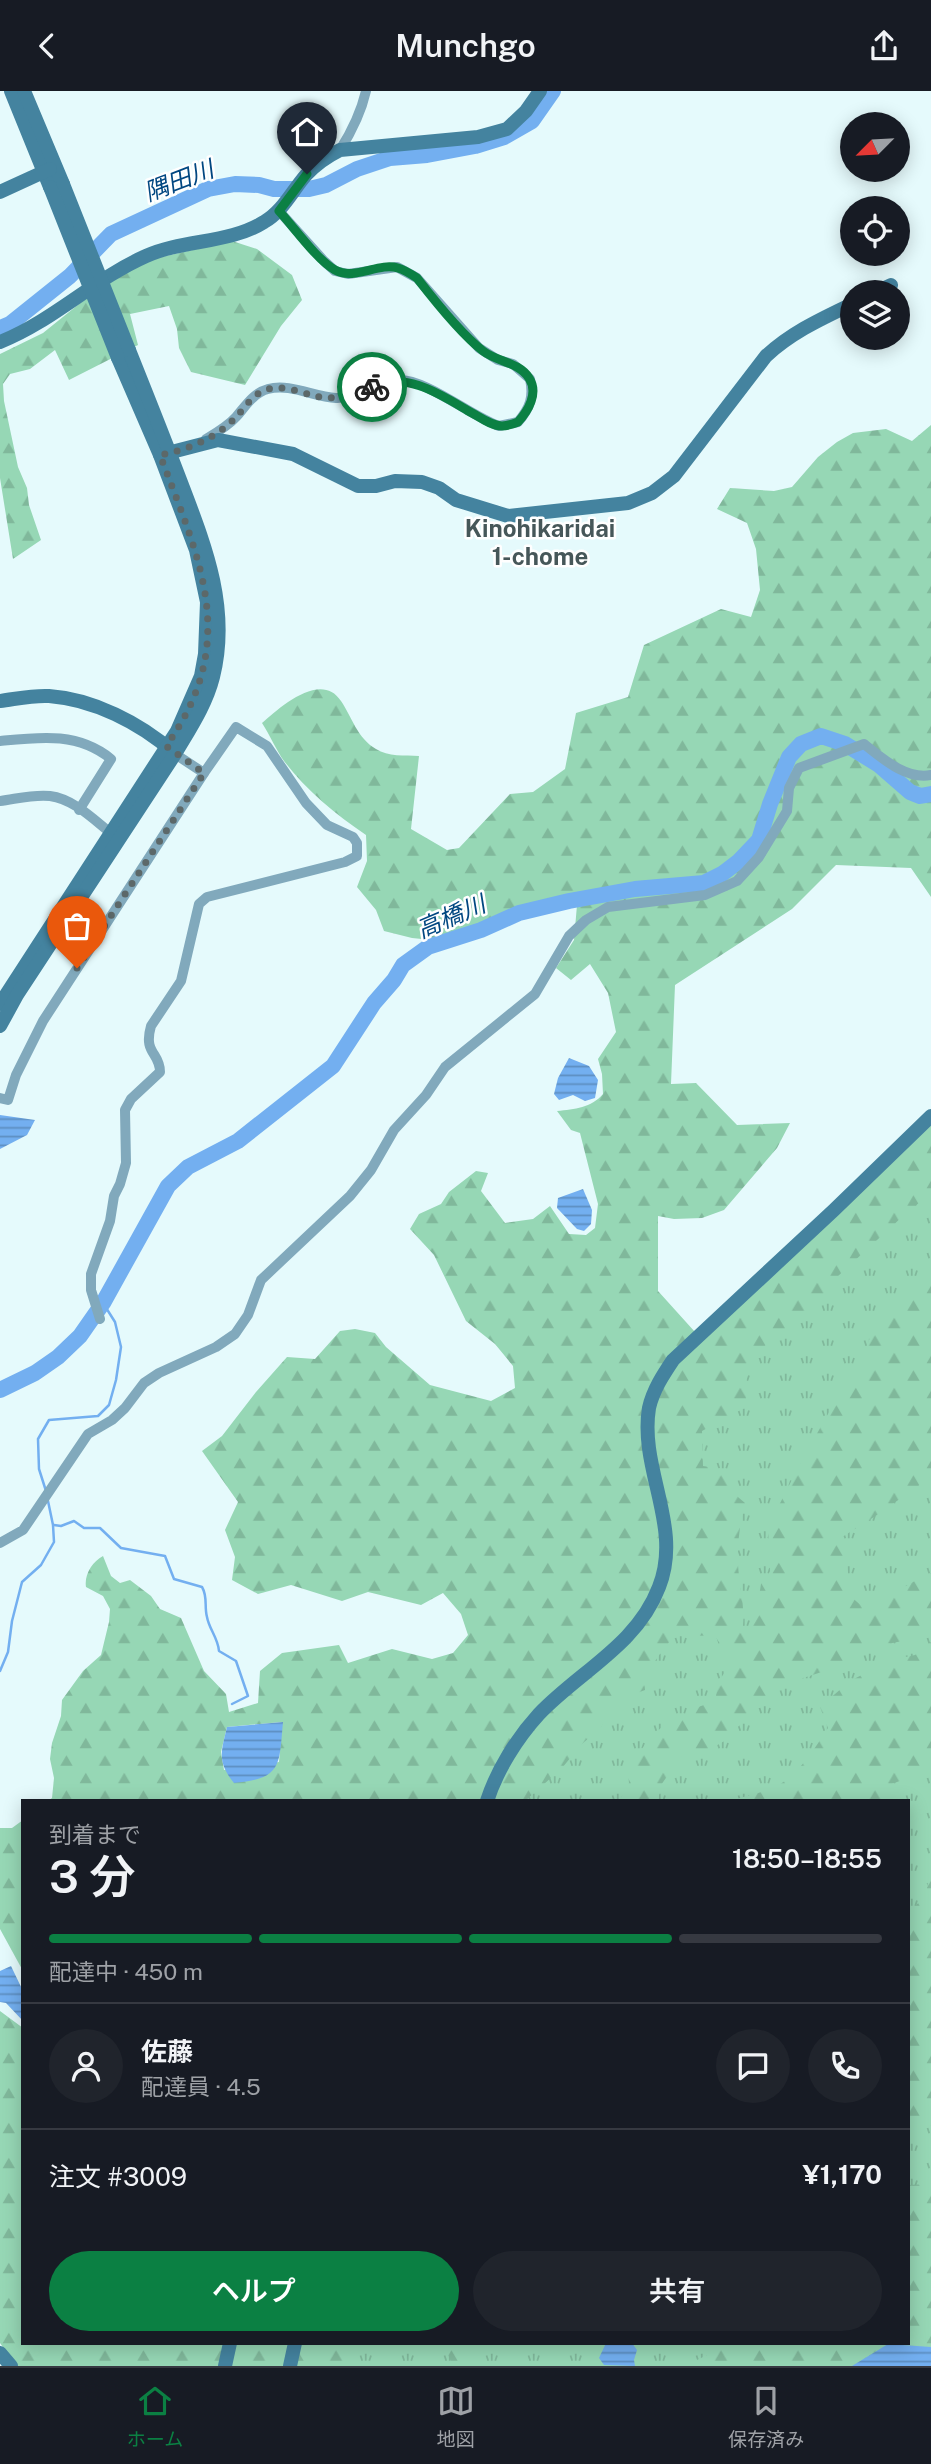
<!DOCTYPE html>
<html lang="ja">
<meta charset="utf-8">
<style>
body{margin:0;font-family:"Public Sans","Noto Sans JP",sans-serif;background:#20242c;color:#f1f3f6;height:100vh;display:flex;flex-direction:column;font-size:26px;white-space:nowrap}
*{box-sizing:border-box;margin:0}
p{font-size:23px;color:#9ea1a6}
.icon{flex:none;width:38px;height:38px;fill:none;stroke:currentColor;stroke-width:2;stroke-linecap:round;stroke-linejoin:round}
.map{position:relative;flex:1;overflow:hidden}
.drawer{position:absolute;left:21px;top:1708px;width:889px;height:546px;display:flex;flex-direction:column;background:#171b24;border-radius:0px;box-shadow:0 4px 18px #0003}
.drawer>*{flex:none}
.needle{width:46px;rotate:246deg}
.controls{position:absolute;left:840px;top:21px;display:grid;gap:14px}
.controls a{display:grid;place-items:center;width:70px;height:70px;border-radius:50%;background:#171b24;box-shadow:0 4px 18px #0003;font-size:35px}
.pin{position:absolute;display:grid;place-items:center;width:60px;height:60px;color:#fff;margin:-72px -30px;border-radius:50% 50% 50% 0;rotate:-45deg;box-shadow:0 0 7px #0007}
.pin .icon{rotate:45deg}
.courier{position:absolute;display:grid;place-items:center;width:70px;height:70px;margin:-35px;border:5px solid #0b8043;border-radius:50%;background:#fff;color:#222;box-shadow:0 2px 9px #0007}
.summary em{font-style:normal;font-weight:600}
.summary div{display:flex;flex-direction:column-reverse}
.summary{display:flex;align-items:center;justify-content:space-between;height:119px;padding:0 28px}
h1{font-size:46px;font-weight:600;line-height:52px}
.bar{display:grid;grid-template-columns:repeat(4,1fr);gap:10px 7px;align-content:center;height:84px;padding:0 28px}
.bar i{height:9px;border-radius:5px;background:#363941}
.bar .selected{background:#0b8043}
.bar p{grid-column:span 4}
.line{display:flex;align-items:center;gap:18px;padding:0 28px;border-top:2px solid #363941}
.line div{flex:1}
.round{display:grid;place-items:center;flex:none;width:74px;height:74px;border-radius:37px;background:#20242c}
.cta{display:flex;gap:14px;margin-top:auto;padding:14px 28px}
.cta a{flex:1;height:80px;border-radius:42px;background:#0b8043;color:#fff;font-size:28px;font-weight:600;line-height:80px;text-align:center}
.cta a+a{background:#20242c;color:#f1f3f6}
header{display:flex;justify-content:space-between;align-items:center;height:91px;padding:0 28px;background:#171b24;font-size:32px;font-weight:600}
.menu{display:flex;justify-content:space-around;align-items:center;height:98px;border-top:2px solid #363941;background:#171b24;font-size:19px;color:#9ea1a6}
.menu a{display:grid;justify-items:center;gap:4px}
.menu .selected{color:#0b8043}
.map>svg:first-child{display:block}
.grass{fill:url(#grass-tufts)}
.forest{fill:url(#forest-firs);fill-rule:evenodd}
.water{fill:url(#water-rules)}
.lines{fill:none;stroke-linecap:round;stroke-linejoin:round}
.stream{stroke:#73aff0;stroke-width:2.5}
.river{stroke:#73aff0;stroke-width:16}
.street{stroke:#81a9bc;stroke-width:10}
.secondary{stroke:#44839f;stroke-width:14}
.secondary-bridge{stroke:#44839f;stroke-width:14}
.done{stroke:#5c6869;stroke-width:7;stroke-dasharray:0 12.6}
.route{stroke:#0b8043;stroke-width:9}
.labels{text-anchor:middle;stroke-width:5;stroke-linejoin:round;paint-order:stroke}
.water-label{font-size:24px;font-style:italic;fill:#014781;stroke:#fff}
.neighbourhood-label{font-size:24px;font-weight:bold;fill:#465759;stroke:#fff}
</style>
<header><svg class="icon" aria-label="back" viewBox="0 0 24 24"><path d="M15 5l-7 7 7 7"/></svg>Munchgo<svg class="icon" aria-label="share" viewBox="0 0 24 24"><path d="M12 15V3M7 8l5-5 5 5M5 13v7h14v-7"/></svg></header>
<div class="map">
<svg width="931" height="2275" viewBox="0 0 931 2275">
<defs>
<pattern id="grass-tufts" width="24" height="20" patternUnits="userSpaceOnUse" patternTransform="scale(1.75)"><rect width="24" height="20" fill="#96d7b5"/><path d="M3 7l-1-3M5 7V3M7 7l1-3M15 17l-1-3M17 17v-4M19 17l1-3" fill="none" stroke="#80b89b"/></pattern>
<pattern id="forest-firs" width="22" height="20" patternUnits="userSpaceOnUse" patternTransform="scale(1.75)"><rect width="22" height="20" fill="#96d7b5"/><path d="M5 1l3.5 6h-7zM16 11l3.5 6h-7z" fill="#80b89b"/></pattern>
<pattern id="water-rules" width="6" height="5" patternUnits="userSpaceOnUse" patternTransform="scale(1.75)"><rect width="6" height="5" fill="#73aff0"/><path d="M0 2.5h6" fill="none" stroke="#5d8ec2"/></pattern>
</defs>
<rect width="100%" height="100%" fill="#e5fafc"/>
<path class="grass" d="M 931,1073 L 931,2275 L 295,2275 L 301,2252 L 908,2252 L 908,1710 L 493,1710 L 654,1354 Z"/>
<g class="forest">
<path d="M 232,150 L 257,158 L 292,184 L 302,209 L 281,235 L 245,294 L 191,281 L 179,257 L 177,238 L 169,215 L 130,223 L 138,254 L 69,289 L 55,259 L 30,278 L 10,283 L 3,293 L 4,310 L 18,376 L 27,397 L 29,414 L 41,449 L 13,468 L 0,387 L 0,263 L 43,242 L 84,209 L 131,178 L 157,167 Z"/>
<path d="M 931,334 L 931,806 L 911,777 L 836,774 L 792,818 L 675,894 L 671,993 L 696,992 L 737,1034 L 790,1032 L 777,1057 L 724,1119 L 702,1127 L 674,1128 L 658,1125 L 658,1200 L 695,1241 L 931,1022 L 931,1105 L 920,1111 L 903,1125 L 837,1186 L 812,1218 L 747,1269 L 746,1316 L 702,1340 L 703,1375 L 722,1378 L 732,1401 L 745,1412 C 740,1433 737,1452 738,1473 C 739,1494 745,1514 743,1535 L 749,1537 L 755,1531 L 761,1493 L 770,1481 L 768,1436 L 801,1371 L 846,1291 L 860,1279 L 870,1246 L 893,1221 L 931,1189 L 931,1386 L 874,1426 L 839,1448 L 848,1481 L 849,1504 L 864,1517 C 889,1509 907,1492 931,1482 L 931,1544 L 878,1555 L 853,1565 L 840,1575 L 791,1591 L 758,1614 L 726,1649 L 709,1659 L 693,1658 L 682,1664 L 661,1694 L 658,1710 L 619,1710 L 629,1692 L 628,1682 L 639,1662 L 649,1648 L 664,1634 L 683,1628 L 695,1617 L 704,1614 L 716,1605 L 718,1591 L 732,1571 L 715,1545 L 675,1544 C 664,1558 643,1581 645,1599 L 613,1611 L 601,1636 L 581,1654 L 562,1677 L 525,1710 L 48,1710 L 52,1707 L 54,1687 L 50,1668 L 52,1652 L 61,1625 L 62,1609 L 83,1580 L 101,1564 L 109,1531 L 110,1518 L 103,1505 L 86,1496 C 84,1484 92,1471 103,1465 L 111,1485 L 120,1492 L 130,1489 L 151,1505 L 160,1518 L 181,1527 L 204,1580 L 226,1603 L 229,1621 L 258,1612 L 260,1580 L 282,1562 L 339,1554 L 348,1572 L 392,1558 L 432,1568 L 453,1562 L 468,1544 L 461,1523 L 443,1502 L 421,1514 L 368,1501 L 342,1510 L 291,1494 L 258,1503 L 232,1489 L 235,1466 L 225,1439 L 238,1411 L 202,1360 L 222,1345 L 256,1301 L 287,1266 L 315,1268 L 340,1240 L 355,1238 L 375,1242 L 386,1256 L 430,1294 L 491,1310 L 515,1297 L 513,1275 L 495,1253 L 466,1230 L 434,1164 L 410,1138 L 419,1123 L 441,1113 L 449,1101 L 476,1080 L 488,1082 L 481,1100 L 505,1132 L 533,1128 L 550,1115 L 569,1143 L 586,1144 L 595,1137 L 598,1113 L 580,1042 L 571,1039 L 557,1020 C 575,1018 591,1017 603,1003 L 602,983 L 598,968 L 616,941 L 608,902 L 590,873 L 571,889 L 556,877 L 574,849 L 577,814 L 523,827 L 461,852 L 412,847 L 384,840 L 376,819 L 357,796 L 367,770 L 366,744 C 335,723 307,700 284,670 C 276,659 270,644 262,632 C 279,617 321,579 341,610 C 352,626 357,647 376,658 C 388,666 405,664 419,665 L 411,738 L 447,759 L 459,757 L 510,703 L 533,701 L 565,678 L 576,622 L 628,606 L 644,554 L 721,518 L 751,526 L 760,499 L 756,458 L 747,432 L 717,418 L 730,397 L 774,400 L 792,396 L 818,366 L 837,351 L 853,342 L 886,338 L 912,350 ZM 282,1631 L 279,1671 L 224,1679 L 221,1661 L 227,1636 Z"/>
<path d="M 931,1551 L 931,1684 L 908,1684 L 905,1688 L 889,1694 L 884,1710 L 730,1710 C 745,1705 764,1702 777,1695 C 799,1683 815,1657 828,1637 L 820,1616 L 850,1590 L 891,1569 L 915,1564 Z"/>
<path d="M 23,1729 L 23,1880 L 0,1838 L 0,1737 L 12,1737 Z"/>
<path d="M 931,1776 L 931,2035 L 930,2035 L 922,2029 L 908,2031 L 908,1820 L 925,1807 Z"/>
<path d="M 0,1920 L 23,1937 L 23,2252 L 362,2252 L 352,2253 L 349,2275 L 16,2275 L 0,2252 Z"/>
<path d="M 931,2093 L 931,2256 L 888,2253 L 852,2275 L 699,2275 L 695,2270 L 715,2260 L 714,2252 L 908,2252 L 908,2094 Z"/>
<path d="M 443,2252 L 476,2252 L 462,2260 L 469,2275 L 453,2275 Z"/>
</g>
<g class="water">
<path d="M 569,967 L 589,975 L 598,989 L 595,1007 L 585,1010 L 573,1004 L 559,1009 L 554,1003 L 558,987 Z"/>
<path d="M 0,1024 L 35,1029 L 27,1044 L 0,1058 Z"/>
<path d="M 583,1098 L 592,1119 L 591,1133 L 584,1140 L 577,1138 L 557,1117 L 558,1107 Z"/>
<path d="M 283,1631 C 279,1673 283,1688 234,1692 C 217,1671 221,1661 227,1636 Z"/>
<path d="M 11,1875 L 23,1900 L 23,1930 L 6,1912 L 0,1911 L 0,1880 Z"/>
<path d="M 606,2252 L 632,2252 L 637,2259 L 634,2269 L 635,2275 L 604,2274 L 599,2267 Z"/>
<path d="M 888,2253 L 931,2256 L 931,2275 L 852,2275 Z"/>
</g>
<g class="lines">
<g class="stream">
<path d="M 46,1400 L 39,1378 L 38,1348 L 49,1329 L 98,1325 L 109,1314 L 116,1289 L 121,1256 L 115,1231 L 103,1212"/>
<path d="M 54,1434 L 61,1435 L 74,1430 L 84,1437 L 100,1437 L 121,1457 L 165,1465 L 174,1488 L 202,1496 C 208,1506 204,1515 207,1526 C 209,1538 218,1547 219,1560 L 236,1570 L 248,1605 L 232,1613"/>
<path d="M 0,1580 L 8,1561 L 12,1530 L 22,1491 L 41,1474 L 54,1451 L 53,1434 L 48,1410"/>
</g>
<g class="river">
<path d="M 0,237 L 10,233 L 70,185 L 111,143 L 208,98 L 235,93 L 259,94 L 274,98 L 309,98 L 326,94 L 357,78 L 390,67 L 427,64 L 475,55 L 504,46 L 532,30 L 553,0"/>
<path d="M 0,1299 L 35,1282 L 58,1266 L 80,1245 L 103,1212 L 168,1095 L 188,1076 L 238,1050 L 333,975 L 374,912 L 394,889 L 403,874 L 428,856 L 481,839 L 519,822 L 569,810 L 635,798 L 704,792 L 722,783 L 739,770 L 759,749 L 770,713 L 789,666 L 801,653 L 821,645 L 845,653 L 879,674 L 910,701 L 920,705 L 931,703"/>
</g>
<g class="street">
<path d="M 340,59 C 352,40 361,22 366,0"/>
<path d="M 206,348 C 216,342 228,335 236,326 C 245,316 253,302 268,298 C 290,292 314,306 336,307 C 357,308 376,290 398,289 C 427,288 470,325 499,335 L 518,331 C 530,317 534,306 530,288 L 513,273 L 498,269 L 479,257 L 417,187 L 397,176 L 348,183 L 335,180 L 324,170 L 279,120"/>
<path d="M 0,650 C 40,646 78,641 111,668 L 79,719"/>
<path d="M 0,710 C 16,708 34,703 50,705 C 74,708 94,729 112,743"/>
<path d="M 0,1007 L 8,1009 L 16,984 L 43,930 L 204,682"/>
<path d="M 100,1228 L 91,1199 L 91,1183 L 110,1130 L 114,1105 L 120,1093 L 126,1072 L 125,1019 L 131,1008 L 160,981 C 160,961 143,963 151,935 L 181,890 L 199,813 L 207,806 L 345,771 L 357,765 L 357,752 L 353,746 L 327,734 L 306,712 L 267,655 L 236,636 L 204,682 L 175,663"/>
<path d="M 0,1452 L 23,1439 L 88,1343 L 112,1329 L 125,1317 L 144,1292 L 159,1282 L 216,1256 L 235,1243 L 248,1224 L 261,1189 L 350,1105 L 371,1079 L 394,1039 L 426,1004 L 445,976 L 535,903 L 569,845 L 586,829 L 608,816 L 705,804 L 737,790 L 759,766 L 787,720 L 789,697 L 799,677 L 864,653 C 882,667 906,689 931,684"/>
</g>
<g class="secondary">
<path d="M 11,0 L 50,96"/>
<path d="M 24,0 L 63,93"/>
<path d="M 0,101 L 50,78"/>
<path d="M 876,201 L 891,194"/>
<path d="M 0,251 C 53,230 94,188 146,165 C 184,148 229,153 264,131 C 283,120 292,100 306,84 C 316,73 328,65 340,59 L 478,46 L 507,38 L 526,20 L 540,0"/>
<path d="M 160,364 L 218,349 L 293,363 L 358,395 L 376,395 L 395,390 L 422,391 L 439,397 L 456,409 L 508,425 L 628,412 L 652,402 L 674,385 L 766,265 C 792,241 821,228 852,213"/>
<path d="M 0,610 C 16,608 33,604 49,605 C 93,608 140,632 173,661"/>
<path d="M 0,913 L 177,640 L 201,585 L 205,563 L 207,511 L 196,459 L 160,364 L 118,267"/>
<path d="M 0,935 L 17,904 L 175,663 C 189,639 206,614 213,586 C 230,518 206,457 182,394 C 165,349 147,304 129,259"/>
<path d="M 487,1710 C 497,1679 517,1647 539,1623 C 580,1580 637,1554 659,1496 C 683,1436 639,1378 649,1317 C 653,1299 663,1284 673,1269 L 834,1119 L 931,1025"/>
<path d="M 0,2262 L 11,2275"/>
<path d="M 225,2275 L 230,2252"/>
<path d="M 290,2275 L 295,2252"/>
</g>
<g class="secondary-bridge">
<path d="M 63,93 L 129,259"/>
<path d="M 50,96 L 118,267"/>
</g>
</g>
<g class="lines">
<path class="done" d="M 77,877 L 204,682 L 166,655 C 241,551 200,470 160,364 C 187,359 217,347 236,326 C 245,317 253,302 268,298 C 283,294 300,301 315,305 C 335,310 354,304 372,296"/>
<path class="route" d="M 307,83 L 279,120 C 293,135 317,169 335,179 C 355,190 378,171 398,177 C 405,179 411,183 417,187 C 434,209 461,243 483,260 C 497,271 519,271 529,287 C 539,302 528,320 518,331 C 513,333 507,335 502,335 C 492,335 481,327 472,322 C 441,304 408,280 372,296"/>
</g>
<g class="labels">
<g class="water-label">
<text transform="translate(179 90) rotate(-21)" y="8">隅田川</text>
<text transform="translate(451 826) rotate(-23)" y="8">高橋川</text>
</g>
<g class="neighbourhood-label">
<text x="540" y="446">Kinohikaridai<tspan x="540" dy="28">1-chome</tspan></text>
</g>
</g>
</svg>
<div class="controls">
<a><svg class="needle" viewBox="-14 -14 28 28"><path d="M0-13l5 13h-10z" fill="#e53935"/><path d="M0 13l5-13h-10z" fill="#9ea1a6"/></svg></a>
<a><svg class="icon" aria-label="locate" viewBox="0 0 24 24"><circle cx="12" cy="12" r="6"/><path d="M12 2v4M12 18v4M2 12h4M18 12h4"/></svg></a>
<a><svg class="icon" aria-label="layers" viewBox="0 0 24 24"><path d="M12 4l9 5-9 5-9-5zM3 14l9 5 9-5"/></svg></a>
</div>
<div class="pin" style="left:77px;top:877px;background:#ea580c"><svg class="icon" aria-label="bag" viewBox="0 0 24 24"><path d="M5 8h14l-1 12H6zM9 8a3 3 0 0 1 6 0"/></svg></div>
<div class="pin" style="left:307px;top:83px;background:#1f2937"><svg class="icon" aria-label="home" viewBox="0 0 24 24"><path d="M3 11l9-7 9 7M6 9v11h12V9"/></svg></div>
<div class="courier" style="left:372px;top:296px"><svg class="icon" aria-label="bike" viewBox="0 0 24 24"><circle cx="6" cy="16" r="4"/><circle cx="18" cy="16" r="4"/><path d="M6 16l4-8h5l3 8M10 8l3 8H6M13 5h3"/></svg></div>
<section class="drawer">
<div class="summary"><div><h1>3 分</h1><p>到着まで</p></div><em>18:50–18:55</em></div>
<div class="bar"><i class="selected"></i><i class="selected"></i><i class="selected"></i><i></i><p>配達中 · 450 m</p></div>
<div class="line" style="height:126px"><a class="round"><svg class="icon" aria-label="person" viewBox="0 0 24 24"><circle cx="12" cy="8" r="4"/><path d="M4 21q1-7 8-7t8 7"/></svg></a><div><b>佐藤</b><p>配達員 · 4.5</p></div><a class="round"><svg class="icon" aria-label="chat" viewBox="0 0 24 24"><path d="M4 5h16v11H9l-5 4z"/></svg></a><a class="round"><svg class="icon" aria-label="phone" viewBox="0 0 24 24"><path d="M5 4h4l2 5-3 2q2 4 5 5l2-3 5 2v4C11 20 4 13 5 4z"/></svg></a></div>
<div class="line" style="height:91px"><div>注文 #3009</div><b>¥1,170</b></div>
<div class="cta"><a>ヘルプ</a><a>共有</a></div>
</section>
</div>
<nav class="menu">
<a class="selected"><svg class="icon" aria-label="home" viewBox="0 0 24 24"><path d="M3 11l9-7 9 7M6 9v11h12V9"/></svg>ホーム</a>
<a><svg class="icon" aria-label="map" viewBox="0 0 24 24"><path d="M3 6l6-2 6 2 6-2v14l-6 2-6-2-6 2zM9 4v14M15 6v14"/></svg>地図</a>
<a><svg class="icon" aria-label="saved" viewBox="0 0 24 24"><path d="M7 4h10v16l-5-4-5 4z"/></svg>保存済み</a>
</nav>
